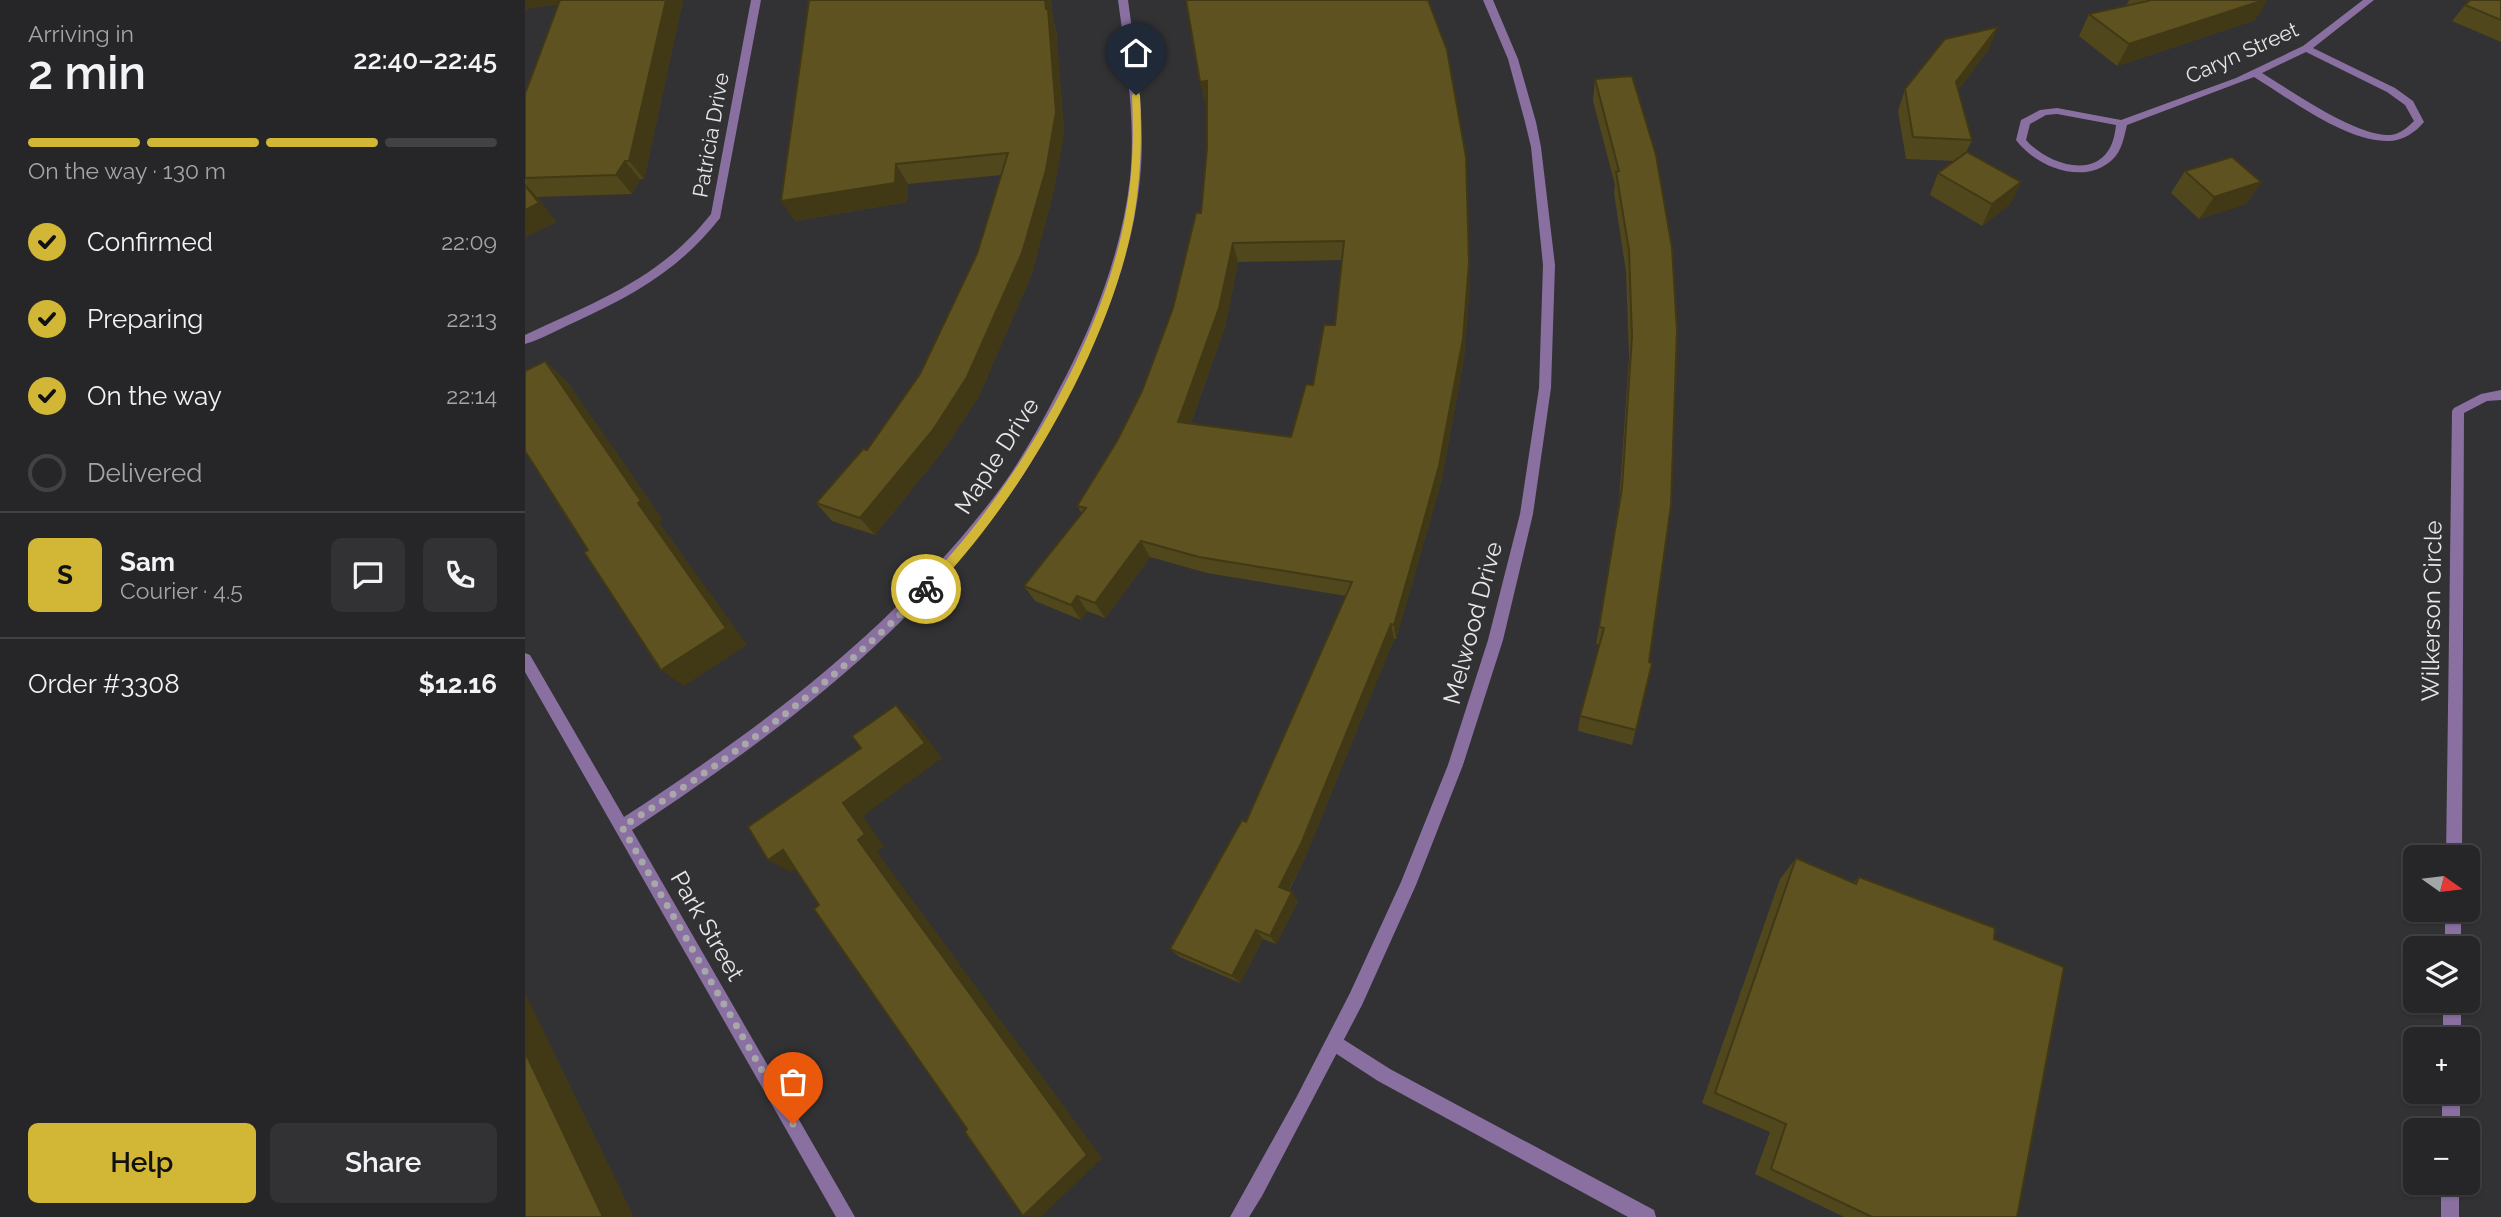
<!DOCTYPE html>
<meta charset="utf-8">
<style>
body{margin:0;font-family:Raleway,sans-serif;background:#323133;color:#f1f3f6;height:100vh;display:flex;flex-direction:column;font-size:26px;white-space:nowrap}
*{box-sizing:border-box;margin:0}
p{font-size:23px;color:#a4a5a7}
.icon{flex:none;width:38px;height:38px;fill:none;stroke:currentColor;stroke-width:2;stroke-linecap:round;stroke-linejoin:round}
.map{position:relative;flex:1;overflow:hidden}
.details{display:flex;flex-direction:column;background:#262527;width:525px}
.details>*{flex:none}
.needle{width:46px;rotate:104deg}
.fabs{position:absolute;left:1878px;top:845px;display:grid;gap:14px}
.fabs a{display:grid;place-items:center;width:77px;height:77px;border-radius:10px;background:#262527;box-shadow:0 2px 5px #0004,0 0 0 2px #424244;font-size:35px}
.pin{position:absolute;display:grid;place-items:center;width:60px;height:60px;color:#fff;margin:-72px -30px;border-radius:50% 50% 50% 0;rotate:-45deg;box-shadow:0 0 7px #0007}
.pin .icon{rotate:45deg}
.courier{position:absolute;display:grid;place-items:center;width:70px;height:70px;margin:-35px;border:5px solid #d2b736;border-radius:50%;background:#fff;color:#222;box-shadow:0 2px 9px #0007}
.head em{font-style:normal;font-weight:600}
.head div{display:flex;flex-direction:column-reverse}
.head{display:flex;align-items:center;justify-content:space-between;height:119px;padding:0 28px}
h1{font-size:46px;font-weight:600;line-height:52px}
.bar{display:grid;grid-template-columns:repeat(4,1fr);gap:10px 7px;align-content:center;height:84px;padding:0 28px}
.bar i{height:9px;border-radius:5px;background:#424244}
.bar .active{background:#d2b736}
.bar p{grid-column:span 4}
.line{display:flex;align-items:center;gap:18px;padding:0 28px;border-top:2px solid #424244}
.line div{flex:1}
.round{display:grid;place-items:center;flex:none;width:74px;height:74px;border-radius:10px;background:#323133}
ol{padding:0 28px;list-style:none}
li{display:flex;align-items:center;gap:21px;height:77px}
li p{margin-inline-start:auto}
li .icon{padding:7px;border-radius:50%;background:#d2b736;color:#111;stroke-width:4}
li:last-child{color:#a4a5a7}
li i{width:38px;height:38px;border:4px solid #424244;border-radius:50%}
.primary-button{display:flex;gap:14px;margin-top:auto;padding:14px 28px}
.primary-button a{flex:1;height:80px;border-radius:10px;background:#d2b736;color:#111;font-size:28px;font-weight:600;line-height:80px;text-align:center}
.primary-button a+a{background:#323133;color:#f1f3f6}
main{display:flex;flex:1;min-height:0}
.map>svg:first-child{display:block}
.lines{fill:none;stroke-linecap:round;stroke-linejoin:round}
.lane{fill:#8970a1;fill-rule:evenodd}
.street{fill:#8970a1;fill-rule:evenodd}
.wall{fill:#50471c;fill-rule:evenodd}
.shaded-wall{fill:#413916}
.building{fill:#5d5220;stroke:#413916;stroke-width:2;fill-rule:evenodd}
.route{fill:#d2b736}
.done{stroke:#a8a7a9;stroke-width:7;stroke-dasharray:0 12.6}
.labels{text-anchor:middle;stroke-width:5;stroke-linejoin:round;paint-order:stroke}
.far-street-label{font-size:21px;fill:#e7e6e8;stroke:#323134}
.street-label{font-size:24px;fill:#e7e6e8;stroke:#323134}
</style>
<main>
<section class="details">
<div class="head"><div><h1>2 min</h1><p>Arriving in</p></div><em>22:40–22:45</em></div>
<div class="bar"><i class="active"></i><i class="active"></i><i class="active"></i><i></i><p>On the way · 130 m</p></div>
<ol>
<li><svg class="icon" aria-label="check" viewBox="0 0 24 24"><path d="M5 12l5 5 9-10"/></svg>Confirmed<p>22:09</p></li>
<li><svg class="icon" aria-label="check" viewBox="0 0 24 24"><path d="M5 12l5 5 9-10"/></svg>Preparing<p>22:13</p></li>
<li><svg class="icon" aria-label="check" viewBox="0 0 24 24"><path d="M5 12l5 5 9-10"/></svg>On the way<p>22:14</p></li>
<li><i></i>Delivered</li>
</ol>
<div class="line" style="height:126px"><b class="round" style="background:#d2b736;color:#111">S</b><div><b>Sam</b><p>Courier · 4.5</p></div><a class="round"><svg class="icon" aria-label="chat" viewBox="0 0 24 24"><path d="M4 5h16v11H9l-5 4z"/></svg></a><a class="round"><svg class="icon" aria-label="phone" viewBox="0 0 24 24"><path d="M5 4h4l2 5-3 2q2 4 5 5l2-3 5 2v4C11 20 4 13 5 4z"/></svg></a></div>
<div class="line" style="height:91px"><div>Order #3308</div><b>$12.16</b></div>
<div class="primary-button"><a>Help</a><a>Share</a></div>
</section>
<div class="map">
<svg width="1976" height="1217" viewBox="0 0 1976 1217">
<rect width="100%" height="100%" fill="#323134"/>
<g class="lines">
<path class="lane" d="M 810,1034 L 865,1069 L 1129,1210 L 1131,1217 L 1103,1217 L 853,1081 L 804,1049 L 801,1043 L 804,1037 Z"/>
<g class="street">
<path d="M 226,0 L 236,0 L 195,218 C 155,269 109,295 50,322 C 34,329 17,339 0,344 L 0,335 C 72,301 135,279 186,214 Z"/>
<path d="M 593,0 L 603,0 C 611,59 621,119 615,179 C 608,250 583,317 551,380 C 530,422 507,465 479,503 C 380,639 246,738 107,830 L 330,1217 L 311,1217 L 0,672 L 0,653 L 5,655 L 99,817 C 239,726 367,630 469,497 C 498,459 520,416 542,374 C 573,313 597,247 605,179 C 611,119 601,59 593,0 Z"/>
<path d="M 958,0 L 968,0 L 993,59 L 1011,122 L 1016,147 L 1030,265 L 1026,388 L 1008,514 L 978,640 L 938,765 L 891,885 L 837,1005 L 737,1196 L 724,1217 L 705,1217 L 771,1098 L 825,993 L 876,882 L 923,765 L 963,640 L 995,514 L 1014,388 L 1018,265 L 1006,147 L 1000,122 L 983,59 Z"/>
<path d="M 1838,0 L 1849,0 L 1788,48 L 1870,88 L 1888,101 L 1899,122 C 1890,133 1876,142 1861,141 C 1818,140 1765,99 1729,77 L 1602,125 C 1599,137 1597,151 1587,160 C 1559,186 1511,167 1491,140 L 1496,120 L 1515,110 L 1532,108 L 1596,120 L 1711,78 L 1778,46 ZM 1781,52 L 1862,92 L 1880,105 L 1889,121 C 1882,128 1875,134 1865,135 C 1832,137 1766,91 1737,73 ZM 1532,114 L 1591,125 C 1590,134 1588,144 1583,151 C 1563,180 1518,160 1501,140 L 1505,124 L 1521,115 Z"/>
<path d="M 1976,390 L 1976,400 L 1962,401 L 1939,413 L 1937,858 L 1921,858 L 1927,411 L 1929,408 L 1956,394 Z"/>
<rect x="1920" y="910" width="16" height="38"/>
<rect x="1918" y="1001" width="18" height="39"/>
<rect x="1917" y="1092" width="18" height="38"/>
<rect x="1916" y="1183" width="18" height="34"/>
</g>
</g>
<g class="wall">
<path d="M 0,0 L 158,0 L 119,179 L 115,179 L 107,194 L 12,197 L 31,222 L 0,237 L 0,94 L 34,4 L 0,9 Z"/>
<path d="M 284,0 L 526,0 L 528,21 L 531,29 L 539,132 L 529,190 L 507,273 L 454,396 L 420,448 L 350,535 L 307,521 L 291,503 L 342,450 L 395,374 L 452,254 L 477,175 L 383,184 L 382,202 L 270,221 Z"/>
<path d="M 1604,0 L 1742,0 L 1730,20 L 1592,66 L 1554,36 L 1564,14 L 1601,6 Z"/>
<path d="M 1976,0 L 1976,42 L 1927,21 L 1940,5 Z"/>
<path d="M 1464,49 L 1433,90 L 1447,140 L 1441,153 L 1496,182 L 1485,204 L 1457,226 L 1405,195 L 1413,173 L 1430,161 L 1381,159 L 1373,111 L 1380,89 Z"/>
<path d="M 1107,76 L 1124,662 L 1127,663 L 1107,745 L 1053,731 L 1055,716 L 1075,644 L 1071,644 L 1074,627 L 1094,502 L 1104,357 L 1101,272 L 1089,193 L 1090,185 L 1068,101 L 1070,79 Z"/>
<path d="M 675,82 L 945,282 L 939,358 L 916,483 L 871,639 L 869,639 L 781,855 L 764,891 L 767,892 L 773,901 L 751,944 L 738,939 L 715,983 L 655,957 L 645,949 L 721,822 L 821,596 L 682,573 L 625,557 L 580,618 L 562,611 L 556,620 L 510,601 L 499,586 L 557,513 L 552,506 L 592,441 L 617,391 L 648,308 L 676,213 L 682,148 L 682,102 L 680,102 ZM 817,260 L 810,325 L 788,385 L 766,437 L 666,423 L 700,327 L 713,262 Z"/>
<path d="M 1660,171 L 1736,182 L 1721,204 L 1674,219 L 1646,193 Z"/>
<path d="M 1271,858 L 1328,883 L 1334,877 L 1469,939 L 1492,1217 L 1319,1217 L 1230,1174 L 1245,1132 L 1177,1103 L 1255,879 Z"/>
</g>
<g class="shaded-wall">
<path d="M 0,0 L 55,0 L 56,1 L 0,9 Z"/>
<path d="M 141,0 L 158,0 L 119,179 L 104,161 Z"/>
<path d="M 520,0 L 526,0 L 528,21 L 531,29 L 539,132 L 529,190 L 507,273 L 454,396 L 420,448 L 350,535 L 335,518 L 442,377 L 521,9 Z"/>
<path d="M 1739,0 L 1742,0 L 1730,20 L 1592,66 L 1604,44 Z"/>
<path d="M 1473,27 L 1464,49 L 1423,104 L 1431,82 Z"/>
<path d="M 682,81 L 687,101 L 680,102 L 675,82 Z"/>
<path d="M 941,157 L 945,282 L 939,358 L 916,483 L 871,639 L 869,625 Z"/>
<path d="M 100,161 L 115,179 L 107,194 L 91,175 Z"/>
<path d="M 371,164 L 383,184 L 382,202 L 270,221 L 256,201 Z"/>
<path d="M 1496,182 L 1485,204 L 1457,226 L 1467,204 Z"/>
<path d="M 1736,182 L 1721,204 L 1674,219 L 1689,197 Z"/>
<path d="M 0,184 L 12,197 L 31,222 L 0,237 Z"/>
<path d="M 708,243 L 713,262 L 700,327 L 660,439 L 653,422 Z"/>
<path d="M 20,361 L 42,381 L 138,520 L 134,522 L 222,645 L 159,686 L 136,670 L 113,503 Z"/>
<path d="M 616,541 L 625,557 L 580,618 L 570,603 Z"/>
<path d="M 552,596 L 562,611 L 556,620 L 546,605 Z"/>
<path d="M 866,624 L 869,639 L 781,855 L 760,897 L 754,887 Z"/>
<path d="M 371,705 L 388,720 L 417,758 L 338,816 L 359,847 L 352,852 L 577,1158 L 516,1217 L 498,1216 L 333,840 L 318,803 Z"/>
<path d="M 258,850 L 279,862 L 266,872 L 243,860 Z"/>
<path d="M 767,892 L 773,901 L 751,944 L 745,936 Z"/>
<path d="M 731,930 L 738,939 L 715,983 L 707,976 Z"/>
<path d="M 0,993 L 109,1217 L 78,1217 L 0,1052 Z"/>
</g>
<g class="building">
<path d="M 35,0 L 141,0 L 104,161 L 100,161 L 91,175 L 0,178 L 0,94 Z"/>
<path d="M 284,0 L 520,0 L 521,9 L 523,9 L 531,112 L 521,170 L 497,253 L 442,377 L 408,430 L 335,518 L 291,503 L 338,449 L 342,450 L 395,374 L 452,254 L 483,153 L 371,164 L 370,183 L 256,201 Z"/>
<path d="M 661,0 L 903,0 L 922,50 L 941,157 L 944,263 L 938,339 L 914,466 L 894,538 L 869,625 L 866,624 L 776,844 L 754,887 L 767,892 L 745,936 L 731,930 L 707,976 L 645,949 L 717,820 L 721,822 L 827,582 L 674,557 L 616,541 L 570,603 L 552,596 L 546,605 L 499,586 L 561,508 L 552,506 L 592,441 L 617,391 L 648,308 L 671,213 L 676,213 L 682,148 L 682,81 L 675,82 ZM 819,241 L 810,325 L 799,325 L 788,385 L 781,384 L 766,437 L 653,422 L 694,308 L 708,243 Z"/>
<path d="M 1622,0 L 1739,0 L 1604,44 L 1564,14 L 1623,1 Z"/>
<path d="M 1945,0 L 1976,0 L 1976,20 L 1940,5 Z"/>
<path d="M 1473,27 L 1431,82 L 1447,140 L 1388,137 L 1380,89 L 1420,39 Z"/>
<path d="M 1107,76 L 1131,155 L 1147,248 L 1152,330 L 1146,505 L 1124,662 L 1127,663 L 1111,730 L 1055,716 L 1079,628 L 1074,627 L 1097,488 L 1107,336 L 1104,250 L 1091,172 L 1094,171 L 1070,79 Z"/>
<path d="M 1442,152 L 1496,182 L 1467,204 L 1413,173 Z"/>
<path d="M 1707,157 L 1736,182 L 1689,197 L 1660,171 Z"/>
<path d="M 0,185 L 14,203 L 0,210 Z"/>
<path d="M 20,361 L 116,501 L 113,503 L 201,628 L 136,670 L 59,552 L 63,550 L 0,451 L 0,371 Z"/>
<path d="M 371,705 L 400,743 L 318,803 L 340,834 L 333,840 L 562,1155 L 498,1216 L 440,1132 L 442,1129 L 289,909 L 294,905 L 258,850 L 243,860 L 223,827 L 336,748 L 327,736 Z"/>
<path d="M 1271,858 L 1331,884 L 1334,877 L 1470,928 L 1469,939 L 1539,967 L 1492,1217 L 1347,1217 L 1246,1169 L 1261,1124 L 1190,1093 Z"/>
<path d="M 0,1052 L 78,1217 L 0,1217 Z"/>
</g>
<path class="route" d="M 611,92 L 615,95 C 617,136 616,176 609,217 C 586,345 495,501 405,593 L 397,593 L 397,586 C 487,495 577,343 600,217 C 608,176 609,136 607,95 Z"/>
<g class="lines">
<path class="done" d="M 268,1124 L 97,827 C 210,756 306,685 401,589"/>
</g>
<g class="labels">
<g class="far-street-label">
<text transform="translate(1717 53) rotate(-24)" y="7">Caryn Street</text>
<text transform="translate(186 135) rotate(-80)" y="7">Patricia Drive</text>
</g>
<g class="street-label">
<text transform="translate(472 456) rotate(-57)" y="8">Maple Drive</text>
<text transform="translate(1907 611) rotate(-89)" y="8">Wilkerson Circle</text>
<text transform="translate(948 623) rotate(-75)" y="8">Melwood Drive</text>
<text transform="translate(182 926) rotate(60)" y="8">Park Street</text>
</g>
</g>
</svg>
<div class="fabs">
<a><svg class="needle" viewBox="-14 -14 28 28"><path d="M0-13l5 13h-10z" fill="#e53935"/><path d="M0 13l5-13h-10z" fill="#a4a5a7"/></svg></a>
<a><svg class="icon" aria-label="layers" viewBox="0 0 24 24"><path d="M12 4l9 5-9 5-9-5zM3 14l9 5 9-5"/></svg></a>
<a>+</a>
<a>−</a>
</div>
<div class="pin" style="left:268px;top:1124px;background:#ea580c"><svg class="icon" aria-label="bag" viewBox="0 0 24 24"><path d="M5 8h14l-1 12H6zM9 8a3 3 0 0 1 6 0"/></svg></div>
<div class="pin" style="left:611px;top:95px;background:#1f2937"><svg class="icon" aria-label="home" viewBox="0 0 24 24"><path d="M3 11l9-7 9 7M6 9v11h12V9"/></svg></div>
<div class="courier" style="left:401px;top:589px"><svg class="icon" aria-label="bike" viewBox="0 0 24 24"><circle cx="6" cy="16" r="4"/><circle cx="18" cy="16" r="4"/><path d="M6 16l4-8h5l3 8M10 8l3 8H6M13 5h3"/></svg></div>
</div>
</main>
